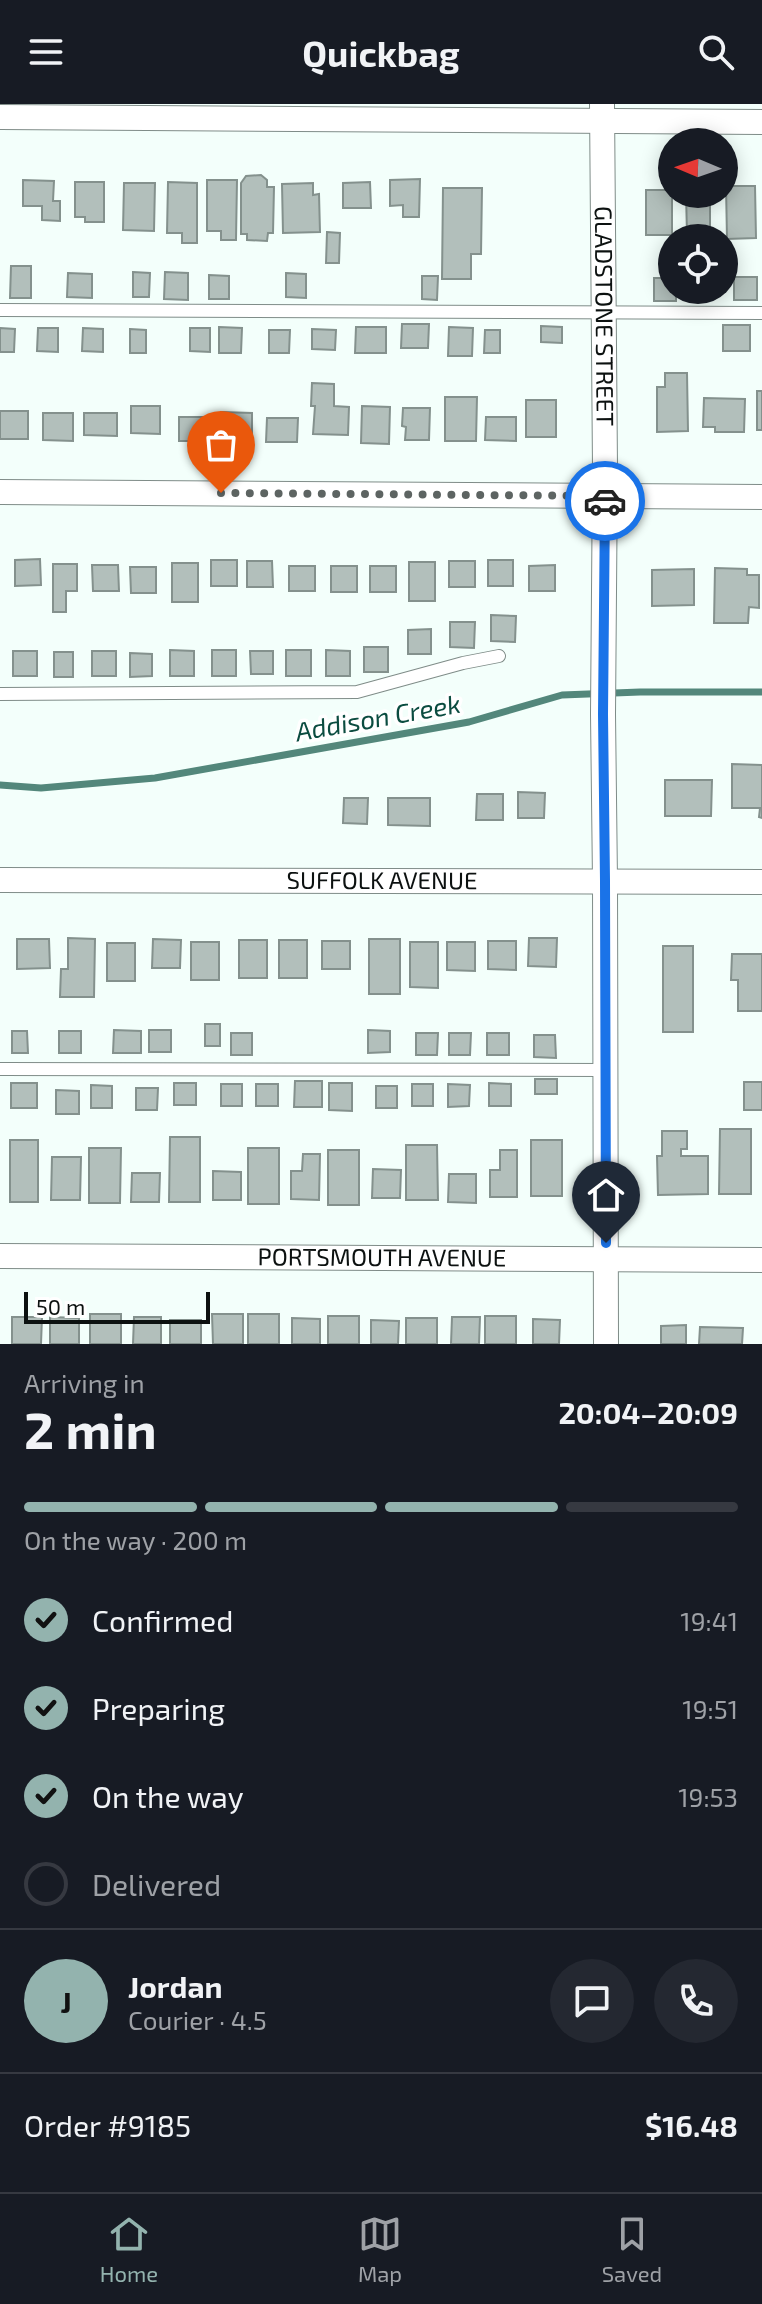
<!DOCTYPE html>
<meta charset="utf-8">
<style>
body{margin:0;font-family:"Exo 2",sans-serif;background:#242831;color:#f1f3f6;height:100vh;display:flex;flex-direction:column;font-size:30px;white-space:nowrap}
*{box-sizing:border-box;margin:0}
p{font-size:26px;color:#9ea1a6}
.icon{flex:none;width:44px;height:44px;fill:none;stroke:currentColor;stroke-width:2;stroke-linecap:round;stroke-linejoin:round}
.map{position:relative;height:1240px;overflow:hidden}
.details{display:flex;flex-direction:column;background:#171b24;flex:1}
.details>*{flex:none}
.needle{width:52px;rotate:272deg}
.tools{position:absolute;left:658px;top:24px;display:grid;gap:16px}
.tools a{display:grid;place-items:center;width:80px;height:80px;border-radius:50%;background:#171b24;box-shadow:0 4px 20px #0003;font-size:40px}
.scale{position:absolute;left:24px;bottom:20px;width:186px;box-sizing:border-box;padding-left:8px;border:4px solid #0c1110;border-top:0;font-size:22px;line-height:28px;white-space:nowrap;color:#0c1110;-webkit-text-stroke:6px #fff;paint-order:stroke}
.pin{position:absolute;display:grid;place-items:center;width:68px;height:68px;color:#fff;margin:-82px -34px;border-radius:50% 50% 50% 0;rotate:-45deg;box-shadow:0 0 8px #0007}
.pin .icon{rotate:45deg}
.courier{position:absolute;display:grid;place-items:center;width:80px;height:80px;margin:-40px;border:6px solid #1a73e8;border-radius:50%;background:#fff;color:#222;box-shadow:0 2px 10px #0007}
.overview em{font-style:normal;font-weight:700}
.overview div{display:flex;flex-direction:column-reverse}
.overview{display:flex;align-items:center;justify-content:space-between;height:136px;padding:0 24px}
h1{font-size:52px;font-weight:700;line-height:60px}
.bar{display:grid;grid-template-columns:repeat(4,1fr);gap:12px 8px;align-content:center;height:96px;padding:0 24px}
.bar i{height:10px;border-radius:6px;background:#363941}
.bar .on{background:#93b3ae}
.bar p{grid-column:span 4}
.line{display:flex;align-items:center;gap:20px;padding:0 24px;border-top:2px solid #363941}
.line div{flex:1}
.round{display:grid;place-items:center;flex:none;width:84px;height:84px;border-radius:42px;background:#242831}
ol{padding:0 24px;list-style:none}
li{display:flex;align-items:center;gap:24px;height:88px}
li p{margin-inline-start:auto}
li .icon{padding:8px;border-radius:50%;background:#93b3ae;color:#111;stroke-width:4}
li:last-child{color:#9ea1a6}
li i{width:44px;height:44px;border:4px solid #363941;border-radius:50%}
header{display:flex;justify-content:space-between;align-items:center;height:104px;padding:0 24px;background:#171b24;font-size:36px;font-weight:700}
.dock{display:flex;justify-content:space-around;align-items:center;height:112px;border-top:2px solid #363941;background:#171b24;font-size:22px;color:#9ea1a6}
.dock a{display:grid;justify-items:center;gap:4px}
.dock .on{color:#93b3ae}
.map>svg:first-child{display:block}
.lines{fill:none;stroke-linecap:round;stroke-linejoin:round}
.stream{stroke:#53877b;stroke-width:7}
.building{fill:#b2bfbb;stroke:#84918d;stroke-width:2}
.service-casing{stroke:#7f8c88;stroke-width:14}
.minor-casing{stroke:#7f8c88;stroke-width:26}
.service{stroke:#fff;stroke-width:12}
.minor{stroke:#fff;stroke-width:24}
.done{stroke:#5d6462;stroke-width:8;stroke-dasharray:0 14.4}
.route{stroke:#1a73e8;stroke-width:10}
.labels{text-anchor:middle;stroke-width:7;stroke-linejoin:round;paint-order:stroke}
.street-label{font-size:24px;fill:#0c1110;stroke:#fff}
.water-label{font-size:26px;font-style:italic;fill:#0b4c40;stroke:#fff}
</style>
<header><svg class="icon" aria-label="menu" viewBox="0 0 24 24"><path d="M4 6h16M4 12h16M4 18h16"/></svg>Quickbag<svg class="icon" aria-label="search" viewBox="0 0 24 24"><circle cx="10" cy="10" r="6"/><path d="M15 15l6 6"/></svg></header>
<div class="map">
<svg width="762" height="1240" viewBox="0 0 762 1240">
<rect width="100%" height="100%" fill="#f3fffb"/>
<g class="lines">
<path class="stream" d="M 0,681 L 41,684 L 155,674 L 469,618 L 562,591 L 640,588 L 762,588"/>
</g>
<g class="building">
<path d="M 261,71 L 267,76 L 267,83 L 274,83 L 273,129 L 268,129 L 267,137 L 247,136 L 247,130 L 241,130 L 241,79 L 246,72 Z"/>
<path d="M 420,75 L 419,113 L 403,113 L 403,101 L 390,102 L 390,76 Z"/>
<path d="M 23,76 L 54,77 L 53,97 L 60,97 L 60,117 L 42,116 L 42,102 L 23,102 Z"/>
<path d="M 207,76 L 237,76 L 236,136 L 221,136 L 221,127 L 207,127 Z"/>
<path d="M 75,78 L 104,78 L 104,118 L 85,118 L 85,113 L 75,113 Z"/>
<path d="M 168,78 L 197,79 L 197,139 L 182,139 L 182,129 L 167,129 Z"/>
<path d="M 370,78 L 371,104 L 343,104 L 343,79 Z"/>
<path d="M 124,79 L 155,79 L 154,127 L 123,126 Z"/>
<path d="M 313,79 L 313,91 L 319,90 L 320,128 L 283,129 L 282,80 Z"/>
<path d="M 726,82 L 755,82 L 756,134 L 727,135 Z"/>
<path d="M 443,84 L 482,84 L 481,150 L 471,150 L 471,175 L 442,175 Z"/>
<rect x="646" y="86" width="26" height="45"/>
<path d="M 686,90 L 710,90 L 710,130 L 687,130 Z"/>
<path d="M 327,128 L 340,129 L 339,159 L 326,159 Z"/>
<path d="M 11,162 L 31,162 L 31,194 L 10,194 Z"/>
<path d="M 133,168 L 150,169 L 149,193 L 133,193 Z"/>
<path d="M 165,168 L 188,169 L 188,196 L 164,195 Z"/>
<path d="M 68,169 L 92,170 L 92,194 L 67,193 Z"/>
<path d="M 286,169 L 306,170 L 306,194 L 286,193 Z"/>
<path d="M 209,171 L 229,172 L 229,195 L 209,195 Z"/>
<path d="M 422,172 L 438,172 L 437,196 L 422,195 Z"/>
<rect x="734" y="173" width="23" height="23"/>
<path d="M 654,174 L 672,174 L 672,186 L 676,186 L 676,197 L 654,197 Z"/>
<rect x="686" y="186" width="23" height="9"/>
<path d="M 402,220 L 429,220 L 428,244 L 401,244 Z"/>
<rect x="723" y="221" width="27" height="26"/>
<path d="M 541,222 L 562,223 L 562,239 L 541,238 Z"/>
<path d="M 219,223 L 242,224 L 241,249 L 219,249 Z"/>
<path d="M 356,223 L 386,223 L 386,249 L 355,249 Z"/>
<path d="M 449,223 L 473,224 L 472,252 L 448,252 Z"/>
<path d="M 0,224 L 15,225 L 14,248 L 0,248 Z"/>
<path d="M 38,224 L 58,224 L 58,248 L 37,247 Z"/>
<path d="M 83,224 L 103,225 L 103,248 L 82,247 Z"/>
<path d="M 190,224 L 210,224 L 210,248 L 190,247 Z"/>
<path d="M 130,225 L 146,226 L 146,249 L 130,249 Z"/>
<path d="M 312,225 L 336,226 L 335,246 L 312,245 Z"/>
<path d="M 269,226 L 290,226 L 289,249 L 269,249 Z"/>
<path d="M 485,226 L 500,226 L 500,249 L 484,249 Z"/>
<path d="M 665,269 L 687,269 L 688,327 L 657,328 L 657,283 L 665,283 Z"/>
<path d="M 312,279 L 334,280 L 334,302 L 349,303 L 348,331 L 313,330 L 315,302 L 311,302 Z"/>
<rect x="757" y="287" width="5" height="39"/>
<path d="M 445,293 L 477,293 L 476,337 L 445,337 Z"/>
<path d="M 704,294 L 745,295 L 744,328 L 715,328 L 715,323 L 703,323 Z"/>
<rect x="526" y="296" width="30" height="37"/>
<path d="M 131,302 L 160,302 L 160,330 L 131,329 Z"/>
<path d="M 362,302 L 390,303 L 389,340 L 361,339 Z"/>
<path d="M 403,304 L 430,304 L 429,336 L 405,336 L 406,323 L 402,322 Z"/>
<rect x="0" y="307" width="28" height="28"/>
<path d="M 221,308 L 252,309 L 252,332 L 221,332 Z"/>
<path d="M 43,309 L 73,309 L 73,337 L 43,336 Z"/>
<path d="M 84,309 L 117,309 L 117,332 L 84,331 Z"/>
<rect x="179" y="313" width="31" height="24"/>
<path d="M 486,313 L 516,313 L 516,337 L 485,336 Z"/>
<path d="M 267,314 L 298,314 L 297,338 L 266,338 Z"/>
<path d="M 40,455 L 41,481 L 15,482 L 15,456 Z"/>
<rect x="211" y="456" width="26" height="26"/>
<rect x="488" y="456" width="25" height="26"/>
<path d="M 247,457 L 272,457 L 273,483 L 247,483 Z"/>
<rect x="449" y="457" width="26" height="26"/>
<rect x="409" y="458" width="26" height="39"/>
<rect x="172" y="459" width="26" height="39"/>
<path d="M 53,460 L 77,460 L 77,487 L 66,487 L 66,508 L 53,508 Z"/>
<path d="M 92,461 L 118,461 L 119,487 L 93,487 Z"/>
<path d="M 555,461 L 555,487 L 529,487 L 529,462 Z"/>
<rect x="289" y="462" width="26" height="25"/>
<rect x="331" y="462" width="26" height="26"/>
<rect x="370" y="462" width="26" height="26"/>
<path d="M 130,463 L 156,463 L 156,489 L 131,489 Z"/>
<path d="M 715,464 L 747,465 L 747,471 L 759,471 L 759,504 L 749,503 L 748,519 L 714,519 Z"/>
<path d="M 694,465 L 694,501 L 652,502 L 652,466 Z"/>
<path d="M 491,511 L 516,512 L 515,538 L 491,537 Z"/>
<path d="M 450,518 L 475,518 L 474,544 L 450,543 Z"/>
<path d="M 431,525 L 431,550 L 408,550 L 408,526 Z"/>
<rect x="364" y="543" width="24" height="25"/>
<path d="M 170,546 L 194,547 L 194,572 L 170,572 Z"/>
<rect x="212" y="546" width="24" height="26"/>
<rect x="286" y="546" width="25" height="26"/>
<path d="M 326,546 L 350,547 L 350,572 L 326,572 Z"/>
<rect x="13" y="547" width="24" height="25"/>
<rect x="92" y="547" width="24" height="25"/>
<path d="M 250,547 L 273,547 L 273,570 L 251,570 Z"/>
<rect x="54" y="548" width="19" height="25"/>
<path d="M 130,549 L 152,550 L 152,572 L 130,573 Z"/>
<path d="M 732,660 L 762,661 L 762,714 L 759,713 L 760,704 L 732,704 Z"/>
<path d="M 665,676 L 712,676 L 711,712 L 665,712 Z"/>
<path d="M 518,688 L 545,689 L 544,714 L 518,714 Z"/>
<path d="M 477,690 L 503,690 L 503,716 L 476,716 Z"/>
<path d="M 344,694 L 368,694 L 367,720 L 343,719 Z"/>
<path d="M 388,694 L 430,694 L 430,722 L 388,721 Z"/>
<path d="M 68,834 L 95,835 L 94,893 L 60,893 L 61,865 L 68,865 Z"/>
<path d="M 529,834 L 557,834 L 556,863 L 528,862 Z"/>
<path d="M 17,835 L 49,835 L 50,864 L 17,865 Z"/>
<path d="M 153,835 L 181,836 L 180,864 L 152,864 Z"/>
<rect x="369" y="835" width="31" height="55"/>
<rect x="239" y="836" width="28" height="38"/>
<rect x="279" y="836" width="28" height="38"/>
<rect x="322" y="837" width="28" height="28"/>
<path d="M 488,837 L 516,837 L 516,866 L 488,865 Z"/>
<rect x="191" y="838" width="28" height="38"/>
<path d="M 410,838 L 438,838 L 438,884 L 410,883 Z"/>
<path d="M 447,838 L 475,838 L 475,867 L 447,866 Z"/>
<rect x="107" y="839" width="28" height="38"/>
<rect x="663" y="842" width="30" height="86"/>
<path d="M 732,850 L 762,850 L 762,907 L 738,907 L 738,876 L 731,876 Z"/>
<rect x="205" y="920" width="15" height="22"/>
<path d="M 114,926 L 141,927 L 141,949 L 113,949 Z"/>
<rect x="149" y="926" width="22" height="22"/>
<path d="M 368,926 L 390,927 L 390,948 L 368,949 Z"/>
<path d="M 12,927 L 27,927 L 28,949 L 12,949 Z"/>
<rect x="59" y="927" width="22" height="22"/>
<rect x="231" y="929" width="21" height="22"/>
<path d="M 416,929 L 438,929 L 437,951 L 416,951 Z"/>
<path d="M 449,929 L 471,929 L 470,951 L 449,951 Z"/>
<rect x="487" y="929" width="22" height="22"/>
<path d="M 534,931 L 555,931 L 556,954 L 534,953 Z"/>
<rect x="535" y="975" width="22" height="15"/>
<path d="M 295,977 L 322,977 L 322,1003 L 294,1003 Z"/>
<rect x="744" y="978" width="18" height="28"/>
<rect x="11" y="979" width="26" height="25"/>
<rect x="174" y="979" width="22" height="22"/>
<path d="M 329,979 L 352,979 L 352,1007 L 329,1006 Z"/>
<path d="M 489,979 L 511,980 L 511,1002 L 489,1002 Z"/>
<rect x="221" y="980" width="21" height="22"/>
<rect x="256" y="980" width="22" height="22"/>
<rect x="412" y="980" width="21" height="22"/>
<path d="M 448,980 L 470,981 L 469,1002 L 448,1003 Z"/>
<path d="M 91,981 L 112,982 L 112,1004 L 91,1004 Z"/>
<rect x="376" y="982" width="21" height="22"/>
<path d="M 136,984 L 158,984 L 157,1006 L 136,1006 Z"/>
<path d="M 56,986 L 79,987 L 79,1010 L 56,1010 Z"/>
<path d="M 720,1025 L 751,1025 L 751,1090 L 719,1090 Z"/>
<path d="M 662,1027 L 687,1027 L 687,1045 L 681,1045 L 681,1052 L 708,1052 L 708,1090 L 658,1091 L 657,1052 L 662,1052 Z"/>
<path d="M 170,1033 L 200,1033 L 200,1098 L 169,1098 Z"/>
<rect x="10" y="1036" width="28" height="62"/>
<rect x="531" y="1036" width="31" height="56"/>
<path d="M 406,1041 L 437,1041 L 438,1096 L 406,1096 Z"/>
<path d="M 89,1044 L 121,1044 L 120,1099 L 89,1099 Z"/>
<rect x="248" y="1044" width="31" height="56"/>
<rect x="328" y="1046" width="31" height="55"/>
<path d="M 500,1046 L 517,1046 L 517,1093 L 490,1093 L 490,1066 L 500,1066 Z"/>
<path d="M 303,1050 L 320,1050 L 319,1096 L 291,1095 L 291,1067 L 302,1067 Z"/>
<path d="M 52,1053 L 81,1053 L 80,1096 L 51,1096 Z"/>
<path d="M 373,1065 L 401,1066 L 400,1094 L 372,1094 Z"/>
<path d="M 213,1067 L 241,1068 L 241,1096 L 213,1096 Z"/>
<path d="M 132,1069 L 160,1069 L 159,1098 L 131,1098 Z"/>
<path d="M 449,1070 L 476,1070 L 476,1099 L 448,1098 Z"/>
<rect x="90" y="1210" width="31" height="30"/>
<path d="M 212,1210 L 243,1210 L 243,1240 L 213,1240 Z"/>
<rect x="248" y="1210" width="31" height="30"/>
<rect x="328" y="1212" width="31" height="28"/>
<rect x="485" y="1212" width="31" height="28"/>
<path d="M 12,1213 L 42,1213 L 41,1240 L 12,1240 Z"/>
<path d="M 50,1213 L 79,1214 L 79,1240 L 50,1240 Z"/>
<path d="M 134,1213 L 161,1213 L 161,1240 L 133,1240 Z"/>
<path d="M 452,1213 L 480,1213 L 479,1240 L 451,1240 Z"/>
<path d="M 292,1214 L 320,1215 L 320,1240 L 292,1240 Z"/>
<rect x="406" y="1214" width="31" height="26"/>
<path d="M 533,1215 L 560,1216 L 559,1240 L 533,1240 Z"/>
<rect x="170" y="1216" width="31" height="24"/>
<path d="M 371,1216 L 399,1217 L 398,1240 L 371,1240 Z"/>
<path d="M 686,1221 L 686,1240 L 661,1240 L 661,1222 Z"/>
<path d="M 700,1223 L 743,1224 L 742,1240 L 699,1240 Z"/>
</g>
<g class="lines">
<defs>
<g id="service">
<path d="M 0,206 L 762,209"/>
<path d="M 0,590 L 357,588 L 463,559 L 499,552"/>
<path d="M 0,965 L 606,966"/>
</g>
<g id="minor">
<path id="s1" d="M 602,0 L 605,365 L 603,610 L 605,777 L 606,1240"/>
<path d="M 0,13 L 762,18"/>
<path d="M 0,388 L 762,393"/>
<path id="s2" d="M 0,776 L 762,778"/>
<path id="s3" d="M 0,1152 L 762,1156"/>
</g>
</defs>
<use href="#service" class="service-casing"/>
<use href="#minor" class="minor-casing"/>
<use href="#service" class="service"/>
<use href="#minor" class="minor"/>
</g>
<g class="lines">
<path class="done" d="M 221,389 L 605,392 L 605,397"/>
<path class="route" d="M 605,397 L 603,610 L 605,777 L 606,1139"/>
</g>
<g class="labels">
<g class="street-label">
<text dy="8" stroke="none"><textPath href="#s1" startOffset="212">GLADSTONE STREET</textPath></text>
<text dy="8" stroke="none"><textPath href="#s2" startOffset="382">SUFFOLK AVENUE</textPath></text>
<text dy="8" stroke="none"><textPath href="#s3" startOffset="382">PORTSMOUTH AVENUE</textPath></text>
</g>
<g class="water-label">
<text transform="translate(378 614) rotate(-10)" y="9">Addison Creek</text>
</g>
</g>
</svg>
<div class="tools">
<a><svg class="needle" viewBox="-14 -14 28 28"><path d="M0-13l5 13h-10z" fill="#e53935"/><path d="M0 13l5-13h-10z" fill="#9ea1a6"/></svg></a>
<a><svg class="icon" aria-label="locate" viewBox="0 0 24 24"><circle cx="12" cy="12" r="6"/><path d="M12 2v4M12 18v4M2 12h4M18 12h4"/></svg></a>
</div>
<div class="scale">50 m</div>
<div class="pin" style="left:221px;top:389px;background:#ea580c"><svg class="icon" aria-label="bag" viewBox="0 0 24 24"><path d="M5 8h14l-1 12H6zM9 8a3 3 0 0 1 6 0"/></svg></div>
<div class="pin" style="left:606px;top:1139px;background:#1f2937"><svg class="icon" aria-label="home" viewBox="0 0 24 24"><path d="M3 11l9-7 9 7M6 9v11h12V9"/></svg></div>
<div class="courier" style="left:605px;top:397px"><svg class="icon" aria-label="car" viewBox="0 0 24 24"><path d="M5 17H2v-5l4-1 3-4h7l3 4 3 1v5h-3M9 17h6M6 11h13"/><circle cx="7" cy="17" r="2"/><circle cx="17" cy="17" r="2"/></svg></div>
</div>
<section class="details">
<div class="overview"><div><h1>2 min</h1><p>Arriving in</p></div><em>20:04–20:09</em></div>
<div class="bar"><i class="on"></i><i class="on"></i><i class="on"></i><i></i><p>On the way · 200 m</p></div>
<ol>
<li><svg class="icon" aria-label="check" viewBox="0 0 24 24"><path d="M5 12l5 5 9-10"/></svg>Confirmed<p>19:41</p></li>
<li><svg class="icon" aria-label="check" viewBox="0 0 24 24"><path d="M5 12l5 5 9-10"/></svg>Preparing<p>19:51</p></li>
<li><svg class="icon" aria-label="check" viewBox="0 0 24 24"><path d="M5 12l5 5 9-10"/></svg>On the way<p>19:53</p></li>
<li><i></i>Delivered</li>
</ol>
<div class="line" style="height:144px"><b class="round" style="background:#93b3ae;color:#111">J</b><div><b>Jordan</b><p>Courier · 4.5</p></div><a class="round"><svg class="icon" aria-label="chat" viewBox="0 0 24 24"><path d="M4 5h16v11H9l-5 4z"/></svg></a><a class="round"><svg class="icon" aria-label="phone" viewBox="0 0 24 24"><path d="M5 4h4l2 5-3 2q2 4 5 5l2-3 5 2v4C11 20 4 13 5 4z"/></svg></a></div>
<div class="line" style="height:104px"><div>Order #9185</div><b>$16.48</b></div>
</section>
<nav class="dock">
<a class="on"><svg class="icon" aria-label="home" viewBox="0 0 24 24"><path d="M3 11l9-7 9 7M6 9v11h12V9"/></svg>Home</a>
<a><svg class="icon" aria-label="map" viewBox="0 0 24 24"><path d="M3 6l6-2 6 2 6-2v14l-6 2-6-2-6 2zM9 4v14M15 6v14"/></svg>Map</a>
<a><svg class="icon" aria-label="saved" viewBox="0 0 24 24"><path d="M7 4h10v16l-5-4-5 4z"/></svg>Saved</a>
</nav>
